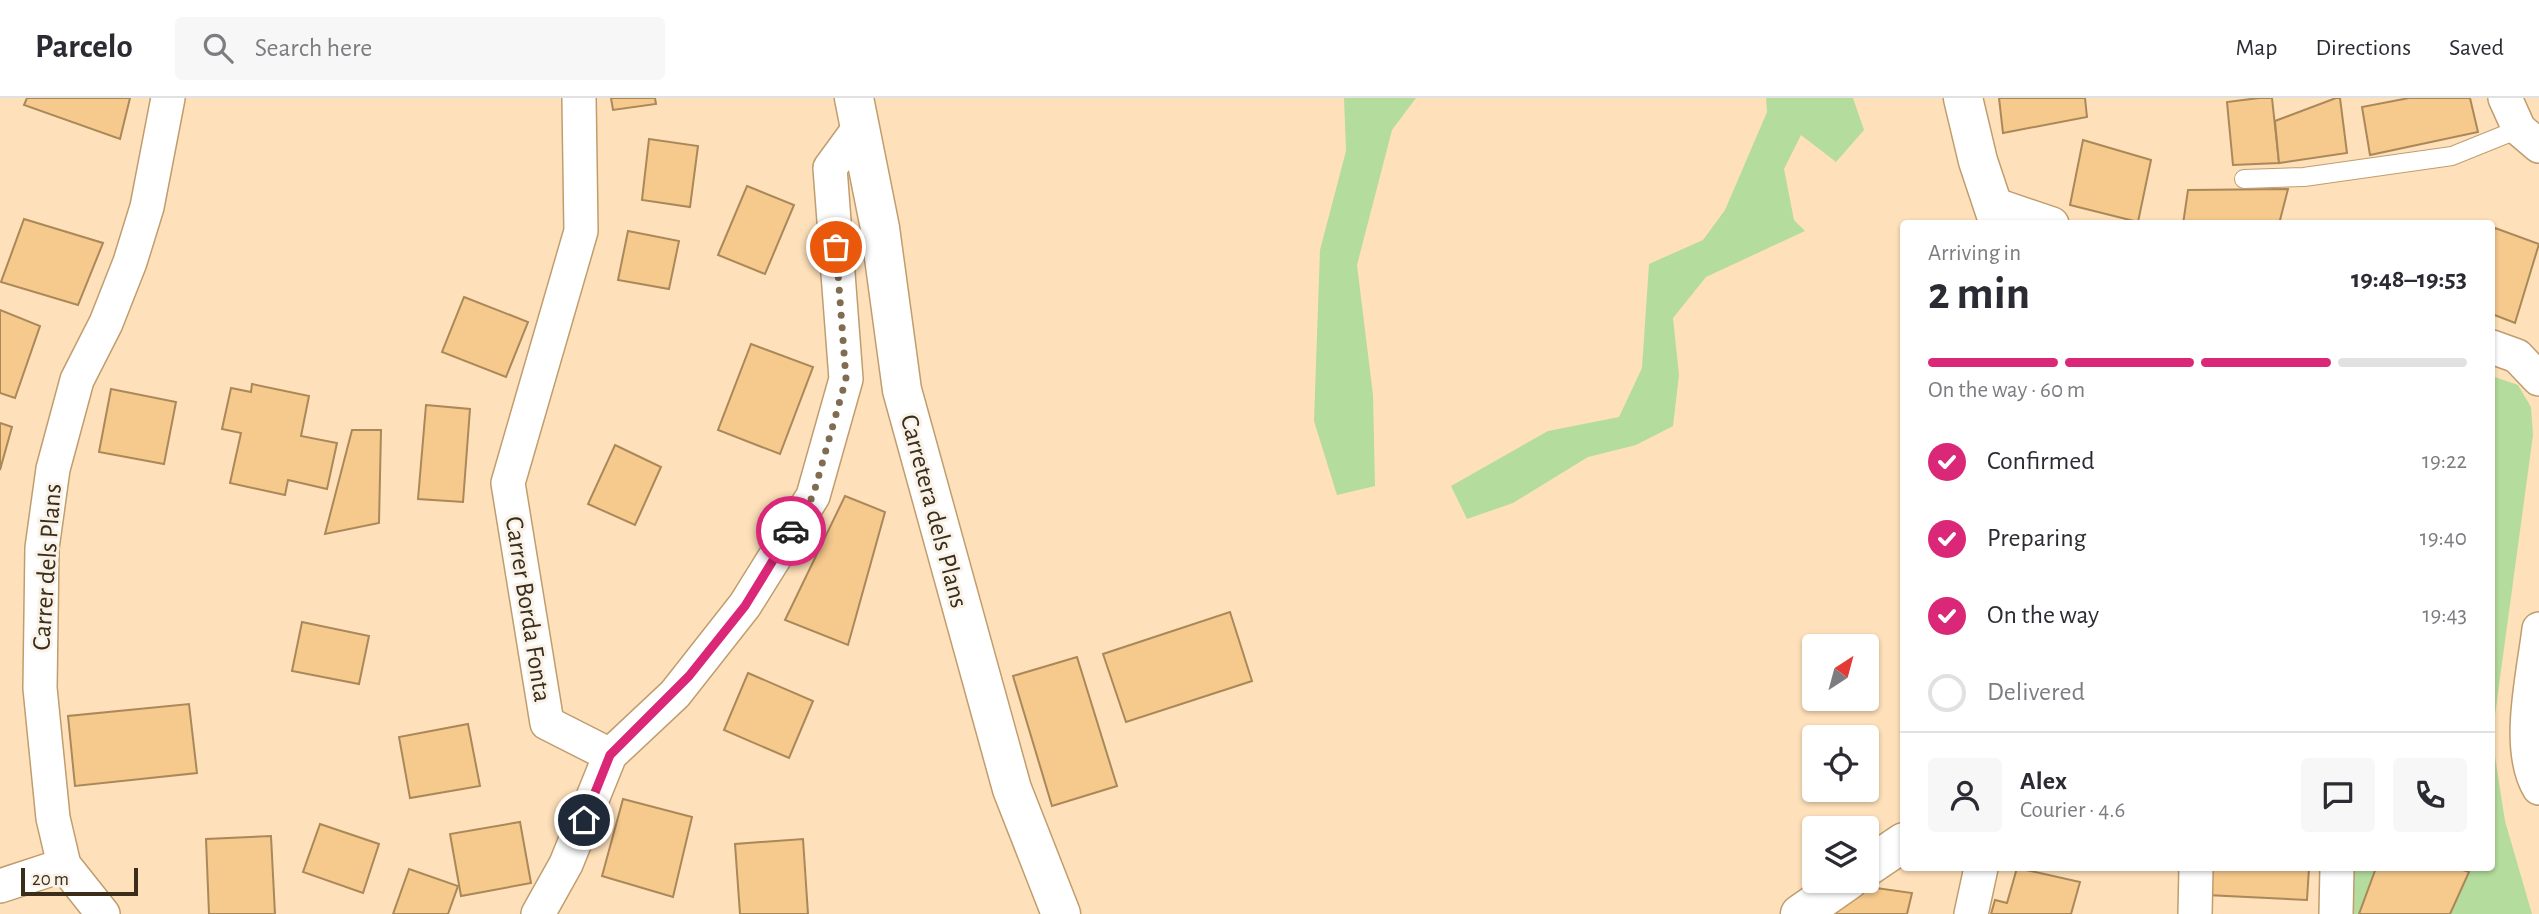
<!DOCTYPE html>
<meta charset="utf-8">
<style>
body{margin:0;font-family:"Alegreya Sans",sans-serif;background:#f7f7f7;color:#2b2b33;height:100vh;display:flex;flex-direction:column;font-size:26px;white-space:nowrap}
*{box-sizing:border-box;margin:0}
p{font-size:23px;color:#7c7c81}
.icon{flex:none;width:38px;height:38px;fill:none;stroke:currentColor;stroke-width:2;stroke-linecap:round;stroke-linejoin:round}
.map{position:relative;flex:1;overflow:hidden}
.sheet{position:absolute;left:1900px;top:122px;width:595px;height:651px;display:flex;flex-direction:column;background:#fff;border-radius:7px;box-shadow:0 2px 5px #0004}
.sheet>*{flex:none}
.needle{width:46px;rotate:36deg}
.controls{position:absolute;left:1802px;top:536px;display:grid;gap:14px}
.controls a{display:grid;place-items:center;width:77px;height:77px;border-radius:7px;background:#fff;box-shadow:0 2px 5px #0004;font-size:35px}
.scale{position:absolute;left:21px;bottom:18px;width:117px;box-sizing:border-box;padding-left:7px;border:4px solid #3b2d19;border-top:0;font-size:19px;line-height:24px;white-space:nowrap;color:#3b2d19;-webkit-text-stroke:5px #f9f2e8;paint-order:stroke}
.pin{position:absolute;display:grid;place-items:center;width:60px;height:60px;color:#fff;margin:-30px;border:4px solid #fff;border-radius:50%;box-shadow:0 2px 7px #0007}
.courier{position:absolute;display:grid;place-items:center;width:70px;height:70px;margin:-35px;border:5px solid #db2777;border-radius:50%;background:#fff;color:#222;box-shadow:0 2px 9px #0007}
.summary em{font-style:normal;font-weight:700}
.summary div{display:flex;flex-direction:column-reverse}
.summary{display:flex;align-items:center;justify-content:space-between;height:119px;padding:0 28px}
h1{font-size:46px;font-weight:700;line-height:52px}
.bar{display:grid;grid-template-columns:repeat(4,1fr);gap:10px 7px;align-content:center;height:84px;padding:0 28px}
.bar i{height:9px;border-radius:5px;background:#e1e1e2}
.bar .current{background:#db2777}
.bar p{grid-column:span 4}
.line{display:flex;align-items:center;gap:18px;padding:0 28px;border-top:2px solid #e1e1e2}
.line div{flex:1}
.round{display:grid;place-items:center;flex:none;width:74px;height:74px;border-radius:7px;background:#f7f7f7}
ol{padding:0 28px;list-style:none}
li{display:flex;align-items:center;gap:21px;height:77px}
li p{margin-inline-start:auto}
li .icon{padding:7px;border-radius:50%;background:#db2777;color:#fff;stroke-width:4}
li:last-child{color:#7c7c81}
li i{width:38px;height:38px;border:4px solid #e1e1e2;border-radius:50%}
header{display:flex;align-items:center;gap:42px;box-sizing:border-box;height:98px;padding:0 35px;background:#fff;border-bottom:2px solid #e1e1e2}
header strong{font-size:33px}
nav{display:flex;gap:38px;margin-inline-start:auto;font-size:24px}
.search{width:490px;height:63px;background:#f7f7f7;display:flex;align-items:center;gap:18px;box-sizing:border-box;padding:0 24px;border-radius:7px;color:#7c7c81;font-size:26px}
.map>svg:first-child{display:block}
.green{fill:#b4dc9d}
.building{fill:#f6c98d;stroke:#aa8859;stroke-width:2}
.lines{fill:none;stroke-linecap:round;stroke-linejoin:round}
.lane-casing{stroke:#c09d6e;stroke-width:20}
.street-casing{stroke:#c09d6e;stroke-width:36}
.secondary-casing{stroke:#c09d6e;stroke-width:41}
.lane{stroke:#fff;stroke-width:18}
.street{stroke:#fff;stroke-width:33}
.secondary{stroke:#fff;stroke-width:38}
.done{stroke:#7f6c51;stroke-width:7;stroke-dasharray:0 12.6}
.route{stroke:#db2777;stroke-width:9}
.labels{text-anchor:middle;stroke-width:6;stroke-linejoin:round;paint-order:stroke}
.street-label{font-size:26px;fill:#3b2d19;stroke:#f9f2e8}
</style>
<header>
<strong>Parcelo</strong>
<div class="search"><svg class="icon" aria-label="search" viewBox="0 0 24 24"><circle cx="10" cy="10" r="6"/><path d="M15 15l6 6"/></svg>Search here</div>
<nav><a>Map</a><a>Directions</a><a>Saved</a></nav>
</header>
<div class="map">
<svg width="2539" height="816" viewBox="0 0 2539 816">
<rect width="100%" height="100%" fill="#fee1ba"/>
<g class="green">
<path d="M 1344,0 L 1416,0 L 1392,32 L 1357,167 L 1373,297 L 1375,388 L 1337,397 L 1314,323 L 1320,152 L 1346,53 Z"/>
<path d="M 1766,0 L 1853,0 L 1864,32 L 1836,64 L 1801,37 L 1784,71 L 1794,122 L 1805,133 L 1706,179 L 1673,220 L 1679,277 L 1673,328 L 1636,347 L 1588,359 L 1513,405 L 1467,421 L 1451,388 L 1548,333 L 1619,319 L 1642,270 L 1649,166 L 1703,142 L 1725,112 L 1767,14 Z"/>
<path d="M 2492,278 L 2518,287 L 2531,309 L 2533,337 L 2492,639 L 2505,723 L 2532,816 L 2352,816 L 2353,770 L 2492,770 Z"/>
</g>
<g class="building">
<path d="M 27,0 L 130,0 L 120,41 L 24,7 Z"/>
<path d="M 611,0 L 655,0 L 656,6 L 613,12 Z"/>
<path d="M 1999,0 L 2085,0 L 2087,19 L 2003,35 Z"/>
<path d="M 2259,0 L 2272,0 L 2279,65 L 2233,67 L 2227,4 Z"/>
<path d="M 2336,0 L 2340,0 L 2347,55 L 2279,65 L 2275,23 Z"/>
<path d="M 2409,0 L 2470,0 L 2478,34 L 2370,57 L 2362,9 Z"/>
<path d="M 649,41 L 698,48 L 690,109 L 642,102 Z"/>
<path d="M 2083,42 L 2151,62 L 2138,124 L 2070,107 Z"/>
<path d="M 747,88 L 794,107 L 765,176 L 718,157 Z"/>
<path d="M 2288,91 L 2279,126 L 2183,126 L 2188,92 Z"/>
<path d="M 24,121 L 103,145 L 78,207 L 1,184 Z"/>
<path d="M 2495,130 L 2539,146 L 2515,225 L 2492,216 L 2492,138 Z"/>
<path d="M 628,133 L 679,143 L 669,191 L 618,182 Z"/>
<path d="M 464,199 L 528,224 L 506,279 L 442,254 Z"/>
<path d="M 0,212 L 40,228 L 15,300 L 0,295 Z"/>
<path d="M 751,246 L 813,269 L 780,356 L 718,332 Z"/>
<path d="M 252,286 L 309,298 L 301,338 L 337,345 L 327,391 L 288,382 L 285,397 L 230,385 L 241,335 L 222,331 L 231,290 L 251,294 Z"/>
<path d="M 111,291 L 176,304 L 164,366 L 99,354 Z"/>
<path d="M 426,307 L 470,311 L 463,404 L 418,401 Z"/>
<path d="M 0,325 L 12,329 L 0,372 Z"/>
<path d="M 352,332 L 381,332 L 379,425 L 325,436 Z"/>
<path d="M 615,347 L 661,369 L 635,427 L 588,406 Z"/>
<path d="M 845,398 L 885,414 L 848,547 L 785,522 Z"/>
<path d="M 1230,514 L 1252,583 L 1126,624 L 1103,556 Z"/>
<path d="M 302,524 L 369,538 L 359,586 L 292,573 Z"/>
<path d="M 1077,559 L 1117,688 L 1052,708 L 1013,578 Z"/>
<path d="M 748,575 L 813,603 L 789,660 L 724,632 Z"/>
<path d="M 189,606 L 197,675 L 75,688 L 68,618 Z"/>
<path d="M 468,626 L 480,688 L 410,700 L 399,639 Z"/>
<path d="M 623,701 L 692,719 L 673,799 L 602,778 Z"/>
<path d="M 520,724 L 531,785 L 461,798 L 450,736 Z"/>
<path d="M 320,726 L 379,746 L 363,795 L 303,774 Z"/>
<path d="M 271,738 L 275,816 L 209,816 L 206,741 Z"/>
<path d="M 803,741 L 808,816 L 740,816 L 735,746 Z"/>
<path d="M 2017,770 L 2080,784 L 2071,816 L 1991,816 L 1995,802 L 2007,805 Z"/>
<path d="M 2209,770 L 2309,770 L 2307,802 L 2207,797 Z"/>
<path d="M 2376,770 L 2457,770 L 2469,774 L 2450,816 L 2359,816 Z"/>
<path d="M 409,771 L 458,788 L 448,816 L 393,816 Z"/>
<path d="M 1862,788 L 1912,795 L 1907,816 L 1833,816 Z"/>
</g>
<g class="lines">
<defs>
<path id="lane" d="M 2244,81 L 2304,79 L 2452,58 L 2519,31"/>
<g id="street">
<path d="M 579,0 L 581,133 L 508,385 L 547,625 L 610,657"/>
<path d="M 2505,0 L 2519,31 L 2539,48"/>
<path d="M 1993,106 L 2052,126"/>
<path d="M 2492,249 L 2517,258 L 2539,281"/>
<path d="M 2539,531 C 2534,575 2515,650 2539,690"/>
<path d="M 0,788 L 64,767"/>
<path d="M 103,816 L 64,767 L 53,720 L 40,590 L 42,450 L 53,371 L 77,282 L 106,225 L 130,164 L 147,109 L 168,0"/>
<path d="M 538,816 L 566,766 L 610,657 L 675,596 L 745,507 L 813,398 L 846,281 L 830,70 L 860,29"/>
<path d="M 1971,816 L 1981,770"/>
<path d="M 2195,816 L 2196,770"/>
<path d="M 2336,816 L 2337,770"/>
</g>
<g id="secondary">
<path d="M 854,0 L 880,130 L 902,292 L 1012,691 L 1061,816"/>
<path d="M 1963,0 L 1978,63 L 1999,126"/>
<path d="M 1867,769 L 1904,744"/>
<path d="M 1800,816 L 1849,782"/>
</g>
</defs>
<use href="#lane" class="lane-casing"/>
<use href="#street" class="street-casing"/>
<use href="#secondary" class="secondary-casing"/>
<use href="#lane" class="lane"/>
<use href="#street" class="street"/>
<use href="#secondary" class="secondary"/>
</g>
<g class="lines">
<path class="done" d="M 791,433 L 813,398 L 846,281 L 836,149"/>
<path class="route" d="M 584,722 L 610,657 L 689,578 L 745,508 L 791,433"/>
</g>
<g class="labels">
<g class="street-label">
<text transform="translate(935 413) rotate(75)" y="9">Carretera dels Plans</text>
<text transform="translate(46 469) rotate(-86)" y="9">Carrer dels Plans</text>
<text transform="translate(529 511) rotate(81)" y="9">Carrer Borda Fonta</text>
</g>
</g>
</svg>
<div class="controls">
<a><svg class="needle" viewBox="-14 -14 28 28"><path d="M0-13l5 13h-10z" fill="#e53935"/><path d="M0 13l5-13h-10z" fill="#7c7c81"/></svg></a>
<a><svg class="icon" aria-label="locate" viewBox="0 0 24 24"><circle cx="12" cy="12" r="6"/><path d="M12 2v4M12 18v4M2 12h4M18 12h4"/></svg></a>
<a><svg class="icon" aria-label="layers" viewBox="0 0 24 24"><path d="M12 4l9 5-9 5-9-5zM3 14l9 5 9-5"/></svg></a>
</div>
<div class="scale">20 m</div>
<div class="pin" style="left:836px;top:149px;background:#ea580c"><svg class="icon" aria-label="bag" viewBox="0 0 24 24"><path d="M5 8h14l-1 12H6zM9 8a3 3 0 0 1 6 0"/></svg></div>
<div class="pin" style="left:584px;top:722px;background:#1f2937"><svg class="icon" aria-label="home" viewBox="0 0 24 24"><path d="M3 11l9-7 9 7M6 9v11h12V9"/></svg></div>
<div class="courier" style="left:791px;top:433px"><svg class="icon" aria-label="car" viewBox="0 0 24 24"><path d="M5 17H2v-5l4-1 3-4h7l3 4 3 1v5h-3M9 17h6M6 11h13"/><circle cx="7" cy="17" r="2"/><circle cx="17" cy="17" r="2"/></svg></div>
<section class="sheet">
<div class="summary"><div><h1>2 min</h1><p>Arriving in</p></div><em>19:48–19:53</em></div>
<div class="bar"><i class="current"></i><i class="current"></i><i class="current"></i><i></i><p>On the way · 60 m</p></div>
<ol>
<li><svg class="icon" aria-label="check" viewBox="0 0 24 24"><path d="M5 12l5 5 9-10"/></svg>Confirmed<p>19:22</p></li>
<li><svg class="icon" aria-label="check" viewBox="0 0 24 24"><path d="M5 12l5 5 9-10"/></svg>Preparing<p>19:40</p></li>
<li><svg class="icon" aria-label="check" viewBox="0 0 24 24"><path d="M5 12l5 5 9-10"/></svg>On the way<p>19:43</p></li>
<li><i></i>Delivered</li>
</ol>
<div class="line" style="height:126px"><a class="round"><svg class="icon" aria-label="person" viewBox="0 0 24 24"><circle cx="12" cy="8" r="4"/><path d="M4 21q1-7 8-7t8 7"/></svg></a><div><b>Alex</b><p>Courier · 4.6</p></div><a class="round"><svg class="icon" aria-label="chat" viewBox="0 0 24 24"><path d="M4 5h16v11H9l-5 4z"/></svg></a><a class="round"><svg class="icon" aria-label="phone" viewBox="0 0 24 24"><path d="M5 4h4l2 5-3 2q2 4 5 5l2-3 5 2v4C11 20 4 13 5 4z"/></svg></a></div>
</section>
</div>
